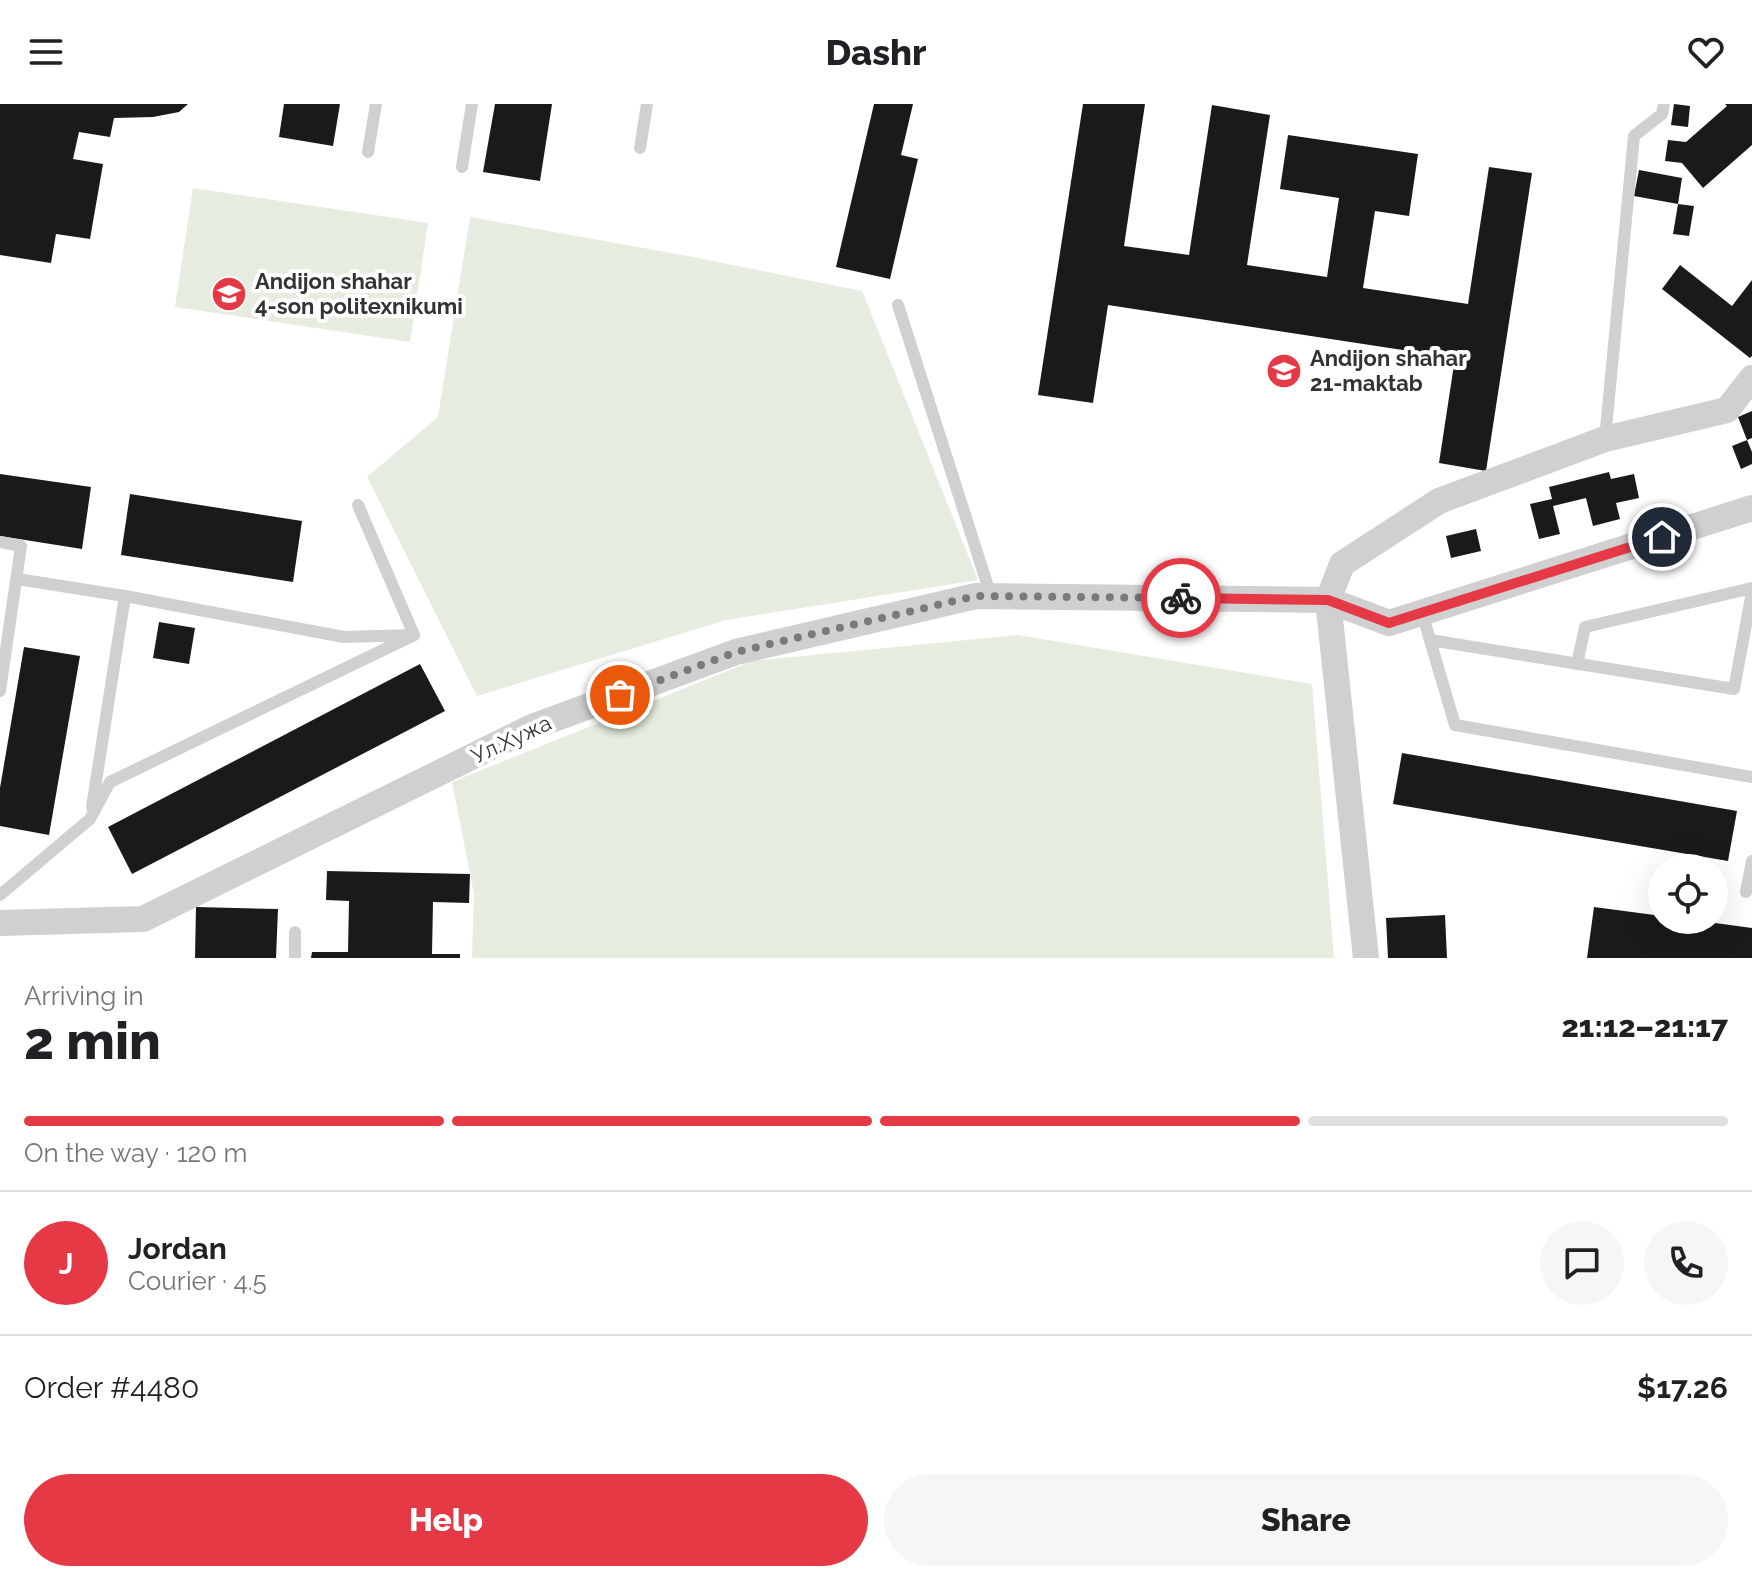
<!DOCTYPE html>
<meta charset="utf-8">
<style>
body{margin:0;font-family:Raleway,sans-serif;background:#f6f6f6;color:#202124;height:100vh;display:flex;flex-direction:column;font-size:30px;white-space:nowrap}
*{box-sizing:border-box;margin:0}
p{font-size:26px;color:#757577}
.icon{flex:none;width:44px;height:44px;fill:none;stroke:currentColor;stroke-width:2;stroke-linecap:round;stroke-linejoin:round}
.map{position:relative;height:854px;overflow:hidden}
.side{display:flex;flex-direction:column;background:#fff;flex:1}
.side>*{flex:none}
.buttons{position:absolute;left:1648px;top:750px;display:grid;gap:16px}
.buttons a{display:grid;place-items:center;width:80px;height:80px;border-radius:50%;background:#fff;box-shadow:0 8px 32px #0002;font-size:40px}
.pin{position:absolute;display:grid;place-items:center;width:68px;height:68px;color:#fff;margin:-34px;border:4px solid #fff;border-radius:50%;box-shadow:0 2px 8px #0007}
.courier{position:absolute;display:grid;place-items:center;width:80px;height:80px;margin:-40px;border:6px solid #e63946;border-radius:50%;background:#fff;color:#222;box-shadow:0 2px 10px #0007}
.headline em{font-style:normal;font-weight:800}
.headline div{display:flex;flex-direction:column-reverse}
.headline{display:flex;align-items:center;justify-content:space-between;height:136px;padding:0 24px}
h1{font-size:52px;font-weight:800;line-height:60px}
.bar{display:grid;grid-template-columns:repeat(4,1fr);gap:12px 8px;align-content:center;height:96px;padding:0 24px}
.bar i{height:10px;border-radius:6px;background:#e0e0e0}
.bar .current{background:#e63946}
.bar p{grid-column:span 4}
.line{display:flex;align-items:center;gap:20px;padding:0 24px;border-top:2px solid #e0e0e0}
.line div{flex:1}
.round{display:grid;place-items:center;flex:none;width:84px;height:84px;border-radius:42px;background:#f6f6f6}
.button{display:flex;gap:16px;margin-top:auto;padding:16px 24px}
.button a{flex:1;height:92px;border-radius:48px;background:#e63946;color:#fff;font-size:32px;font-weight:800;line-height:92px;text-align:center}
.button a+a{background:#f6f6f6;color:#202124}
header{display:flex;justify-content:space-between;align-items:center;height:104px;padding:0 24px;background:#fff;font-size:36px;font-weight:800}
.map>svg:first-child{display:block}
.green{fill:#e6ecdf}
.building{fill:#1a1a1a}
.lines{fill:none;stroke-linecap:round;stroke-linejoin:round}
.lane{stroke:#d0d0d0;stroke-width:12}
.street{stroke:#d0d0d0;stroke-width:26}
.done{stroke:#7a7a7a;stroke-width:8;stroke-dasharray:0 14.4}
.route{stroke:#e63946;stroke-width:10}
.labels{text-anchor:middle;stroke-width:8;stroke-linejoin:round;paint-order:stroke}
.poi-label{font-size:22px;font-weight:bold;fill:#333;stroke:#fff;text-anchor:start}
.street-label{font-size:22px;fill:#333;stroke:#fff}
</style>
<header><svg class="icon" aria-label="menu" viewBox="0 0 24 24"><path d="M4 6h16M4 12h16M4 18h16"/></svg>Dashr<svg class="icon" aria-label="heart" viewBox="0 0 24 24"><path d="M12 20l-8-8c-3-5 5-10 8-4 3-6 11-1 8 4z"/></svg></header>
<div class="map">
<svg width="1752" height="854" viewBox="0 0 1752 854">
<rect width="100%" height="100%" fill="#fff"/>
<g class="green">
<path d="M 193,84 L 428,119 L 410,238 L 175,203 Z"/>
<path d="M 470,113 L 688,152 L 862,187 L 978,476 L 726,516 L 477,592 L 367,373 L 438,313 Z"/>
<path d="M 1018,531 L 1312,580 L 1334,854 L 472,854 L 474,790 L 452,678 L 752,557 Z"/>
</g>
<g class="building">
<path d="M 0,0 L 188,0 L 179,8 L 153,13 L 114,14 L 110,33 L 79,28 L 73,55 L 103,60 L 90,135 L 56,130 L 51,159 L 0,151 Z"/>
<path d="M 284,0 L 340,0 L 333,42 L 279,33 Z"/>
<path d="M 495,0 L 552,0 L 540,77 L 483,68 Z"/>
<path d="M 874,0 L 913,0 L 901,51 L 918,55 L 890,175 L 836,163 Z"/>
<path d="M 1083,0 L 1145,0 L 1124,142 L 1189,151 L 1212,1 L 1270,11 L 1247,161 L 1327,173 L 1339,94 L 1280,85 L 1288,31 L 1418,50 L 1409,112 L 1375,107 L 1363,184 L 1468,200 L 1489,63 L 1532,69 L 1486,367 L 1439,359 L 1455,254 L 1108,201 L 1093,299 L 1038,291 Z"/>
<path d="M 1674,0 L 1690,2 L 1688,23 L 1671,21 Z"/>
<path d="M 1725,0 L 1752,0 L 1752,41 L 1703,84 L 1682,59 L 1665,57 L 1668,36 L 1686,38 L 1727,2 Z"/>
<path d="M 1639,66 L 1682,74 L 1678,100 L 1694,102 L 1689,132 L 1673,130 L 1678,100 L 1634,92 Z"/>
<path d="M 1680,161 L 1732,202 L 1752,176 L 1752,252 L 1750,254 L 1662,185 Z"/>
<path d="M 1752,307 L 1752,334 L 1747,336 L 1738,313 Z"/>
<path d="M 1747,336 L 1752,348 L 1752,360 L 1741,365 L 1732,342 Z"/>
<path d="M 1609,368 L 1611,375 L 1634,370 L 1639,394 L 1616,399 L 1620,415 L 1593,422 L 1586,394 L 1553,402 L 1560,430 L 1539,435 L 1530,400 L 1552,395 L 1549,383 Z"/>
<path d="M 0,370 L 91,383 L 82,445 L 0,432 Z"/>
<path d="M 130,390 L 302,417 L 293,478 L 121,451 Z"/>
<path d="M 1476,425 L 1481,447 L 1451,454 L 1446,432 Z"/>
<path d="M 159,518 L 195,524 L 189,560 L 153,554 Z"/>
<path d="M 24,543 L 80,552 L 49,731 L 0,722 L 0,684 Z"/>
<path d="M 420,560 L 445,607 L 132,770 L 108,723 Z"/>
<path d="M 1402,649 L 1737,707 L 1728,757 L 1393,700 Z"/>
<path d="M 327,767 L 470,770 L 469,799 L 433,798 L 432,850 L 460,850 L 460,854 L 311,854 L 312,848 L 348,848 L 349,797 L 326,796 Z"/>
<path d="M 196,803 L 278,805 L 276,854 L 195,854 Z"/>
<path d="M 1594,803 L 1662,812 L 1662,816 L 1693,816 L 1752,824 L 1752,854 L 1587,854 Z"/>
<path d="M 1445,811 L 1447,854 L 1388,854 L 1386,814 Z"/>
</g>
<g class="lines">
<g class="lane">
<path d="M 640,44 L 647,0"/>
<path d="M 368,48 L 376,0"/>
<path d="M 462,63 L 472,0"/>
<path d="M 898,201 L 991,492"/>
<path d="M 1605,335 L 1634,32 L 1662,10 L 1664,0"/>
<path d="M 358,401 L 414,531"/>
<path d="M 0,438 L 21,442 L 0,587"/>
<path d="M 1422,509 L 1455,621 L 1752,673"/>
<path d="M 1430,536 L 1734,585 L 1752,488"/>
<path d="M 1577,560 L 1585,523 L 1752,484"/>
<path d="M 92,703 L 125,492"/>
<path d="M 1746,788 L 1752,757"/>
<path d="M 0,791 L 90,715 L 110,678 L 414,531 L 344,533 L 125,492 L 17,475"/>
<path d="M 295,854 L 295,828"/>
</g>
<g class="street">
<path d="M 0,819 L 143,815 L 532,623 L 736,548 L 976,492 L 1328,496 L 1389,519 L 1752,404"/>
<path d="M 1366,854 L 1328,496 L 1342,460 L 1439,397 L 1605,335 L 1727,306 L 1752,274"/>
</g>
</g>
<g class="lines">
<path class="done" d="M 620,591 L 736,548 L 976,492 L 1181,494"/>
<path class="route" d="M 1181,494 L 1328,496 L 1389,519 L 1662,433"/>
</g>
<defs>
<symbol id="university-disc" viewBox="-11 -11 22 22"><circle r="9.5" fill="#e63946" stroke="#fff"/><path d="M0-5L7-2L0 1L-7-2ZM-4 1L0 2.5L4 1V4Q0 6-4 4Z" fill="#fff"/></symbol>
<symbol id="school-disc" viewBox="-11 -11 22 22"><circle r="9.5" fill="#e63946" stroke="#fff"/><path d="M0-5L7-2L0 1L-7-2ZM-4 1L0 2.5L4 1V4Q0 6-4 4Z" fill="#fff"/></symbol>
</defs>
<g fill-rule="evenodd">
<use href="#university-disc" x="209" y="170" width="40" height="40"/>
<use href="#school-disc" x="1264" y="247" width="40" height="40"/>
</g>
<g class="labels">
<g class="poi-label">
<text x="255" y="185">Andijon shahar<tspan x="255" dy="25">4-son politexnikumi</tspan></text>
<text x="1310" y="262">Andijon shahar<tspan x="1310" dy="25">21-maktab</tspan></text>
</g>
<g class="street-label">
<text transform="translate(511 635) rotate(-25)" y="8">Ул.Хужа</text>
</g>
</g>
</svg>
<div class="buttons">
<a><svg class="icon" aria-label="locate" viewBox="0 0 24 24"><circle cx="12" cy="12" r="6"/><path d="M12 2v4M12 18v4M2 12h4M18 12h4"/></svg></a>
</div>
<div class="pin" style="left:620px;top:591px;background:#ea580c"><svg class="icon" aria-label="bag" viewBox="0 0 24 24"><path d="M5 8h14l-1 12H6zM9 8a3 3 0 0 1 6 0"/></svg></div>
<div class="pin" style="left:1662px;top:433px;background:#1f2937"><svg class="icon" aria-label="home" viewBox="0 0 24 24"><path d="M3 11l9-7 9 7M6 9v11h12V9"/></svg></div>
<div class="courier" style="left:1181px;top:494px"><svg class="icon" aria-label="bike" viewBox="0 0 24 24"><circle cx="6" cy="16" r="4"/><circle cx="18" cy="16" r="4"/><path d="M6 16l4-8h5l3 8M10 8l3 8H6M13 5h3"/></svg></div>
</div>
<section class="side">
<div class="headline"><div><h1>2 min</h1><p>Arriving in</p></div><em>21:12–21:17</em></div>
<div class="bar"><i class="current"></i><i class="current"></i><i class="current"></i><i></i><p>On the way · 120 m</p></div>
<div class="line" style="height:144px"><b class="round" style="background:#e63946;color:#fff">J</b><div><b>Jordan</b><p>Courier · 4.5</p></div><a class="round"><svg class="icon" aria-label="chat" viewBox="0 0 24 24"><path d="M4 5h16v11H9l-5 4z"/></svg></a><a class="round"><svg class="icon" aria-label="phone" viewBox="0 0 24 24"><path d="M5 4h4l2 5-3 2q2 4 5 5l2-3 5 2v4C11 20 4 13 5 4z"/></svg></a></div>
<div class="line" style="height:104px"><div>Order #4480</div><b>$17.26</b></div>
<div class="button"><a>Help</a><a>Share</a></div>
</section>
